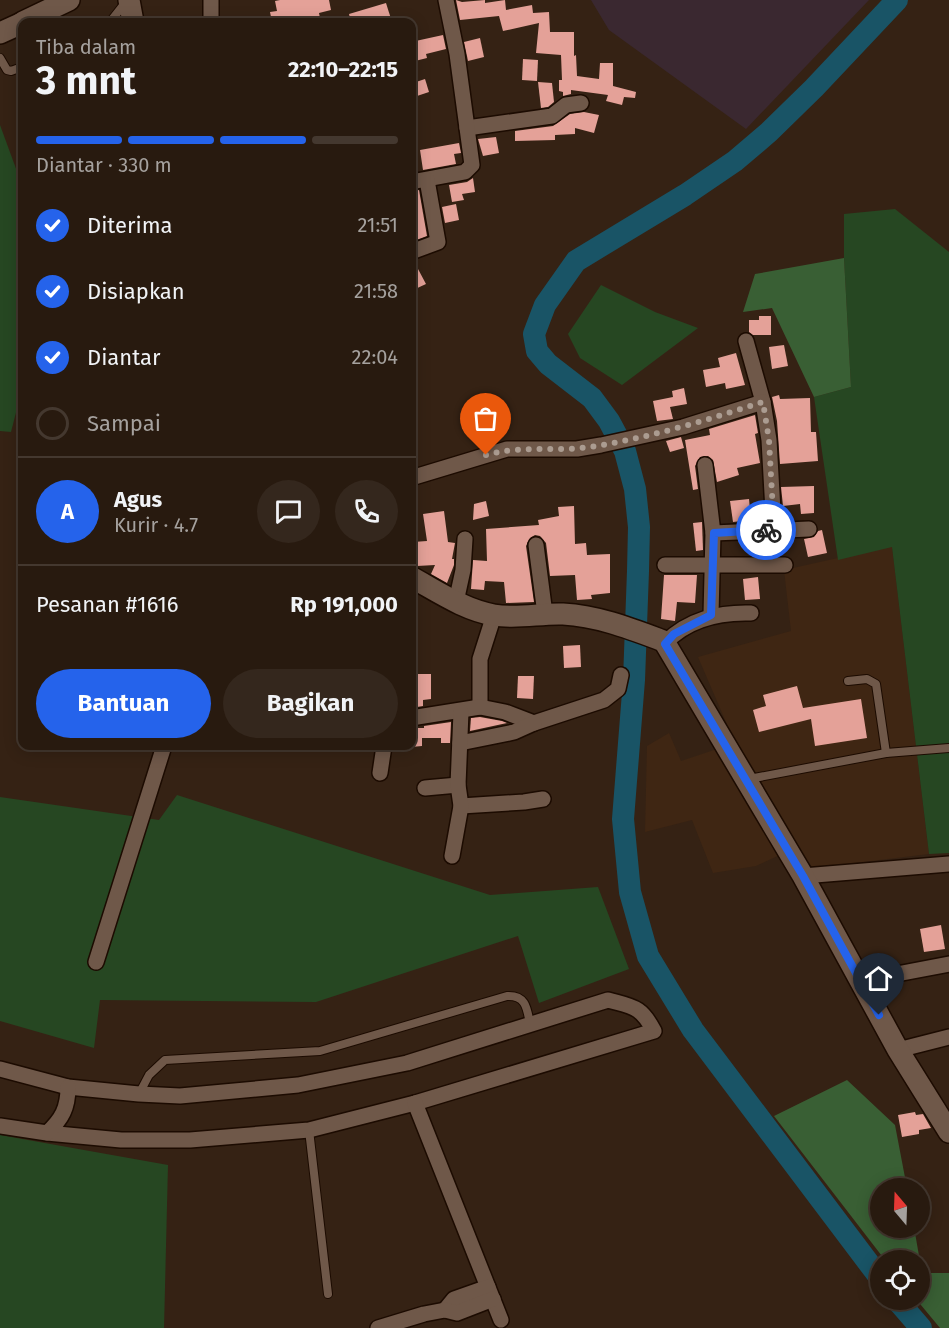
<!DOCTYPE html>
<html lang="id">
<meta charset="utf-8">
<style>
body{margin:0;font-family:"Fira Sans",sans-serif;background:#34271d;color:#f1f3f6;height:100vh;display:flex;flex-direction:column;font-size:22px;white-space:nowrap}
*{box-sizing:border-box;margin:0}
p{font-size:20px;color:#a5a19e}
.icon{flex:none;width:33px;height:33px;fill:none;stroke:currentColor;stroke-width:2;stroke-linecap:round;stroke-linejoin:round}
.map{position:relative;flex:1;overflow:hidden}
.panel{position:absolute;left:18px;top:18px;width:398px;height:732px;display:flex;flex-direction:column;background:#281a0f;border-radius:12px;box-shadow:0 3px 15px #0003,0 0 0 2px #44382f}
.panel>*{flex:none}
.needle{width:39px;rotate:341deg}
.fabs{position:absolute;left:870px;top:1178px;display:grid;gap:12px}
.fabs a{display:grid;place-items:center;width:60px;height:60px;border-radius:50%;background:#281a0f;box-shadow:0 3px 15px #0003,0 0 0 2px #44382f;font-size:30px}
.pin{position:absolute;display:grid;place-items:center;width:51px;height:51px;color:#fff;margin:-62px -26px;border-radius:50% 50% 50% 0;rotate:-45deg;box-shadow:0 0 6px #0007}
.pin .icon{rotate:45deg}
.courier{position:absolute;display:grid;place-items:center;width:60px;height:60px;margin:-30px;border:4px solid #2563eb;border-radius:50%;background:#fff;color:#222;box-shadow:0 2px 8px #0007}
.head em{font-style:normal;font-weight:700}
.head div{display:flex;flex-direction:column-reverse}
.head{display:flex;align-items:center;justify-content:space-between;height:102px;padding:0 18px}
h1{font-size:39px;font-weight:700;line-height:45px}
.bar{display:grid;grid-template-columns:repeat(4,1fr);gap:9px 6px;align-content:center;height:72px;padding:0 18px}
.bar i{height:8px;border-radius:4px;background:#44382f}
.bar .on{background:#2563eb}
.bar p{grid-column:span 4}
.line{display:flex;align-items:center;gap:15px;padding:0 18px;border-top:2px solid #44382f}
.line div{flex:1}
.round{display:grid;place-items:center;flex:none;width:63px;height:63px;border-radius:32px;background:#34271d}
ol{padding:0 18px;list-style:none}
li{display:flex;align-items:center;gap:18px;height:66px}
li p{margin-inline-start:auto}
li .icon{padding:6px;border-radius:50%;background:#2563eb;color:#fff;stroke-width:4}
li:last-child{color:#a5a19e}
li i{width:33px;height:33px;border:3px solid #44382f;border-radius:50%}
.button{display:flex;gap:12px;margin-top:auto;padding:12px 18px}
.button a{flex:1;height:69px;border-radius:36px;background:#2563eb;color:#fff;font-size:24px;font-weight:700;line-height:69px;text-align:center}
.button a+a{background:#34271d;color:#f1f3f6}
.map>svg:first-child{display:block}
.built{fill:#3f2613}
.industrial{fill:#3a2830}
.green{fill:#264722}
.forest{fill:#395f34}
.lines{fill:none;stroke-linecap:round;stroke-linejoin:round}
.river{stroke:#195466;stroke-width:22}
.building{fill:#e4a198}
.lane-casing{stroke:#1c0b01;stroke-width:10}
.street-casing{stroke:#1c0b01;stroke-width:18}
.secondary-casing{stroke:#1c0b01;stroke-width:24}
.lane{stroke:#6f5849;stroke-width:8}
.street{stroke:#6f5849;stroke-width:15}
.secondary{stroke:#6f5849;stroke-width:21}
.done{stroke:#ab9c91;stroke-width:6;stroke-dasharray:0 10.8}
.route{stroke:#2563eb;stroke-width:8}
</style>
<div class="map">
<svg width="949" height="1328" viewBox="0 0 949 1328">
<rect width="100%" height="100%" fill="#352214"/>
<path class="built" d="M 892,546 L 929,854 L 813,868 L 797,847 L 756,866 L 713,873 L 692,820 L 645,832 L 647,746 L 669,733 L 681,761 L 735,743 L 698,657 L 791,631 L 784,570 Z"/>
<path class="industrial" d="M 591,0 L 869,0 L 746,129 L 609,30 Z"/>
<g class="green">
<path d="M 0,125 L 22,185 L 22,389 L 11,432 L 0,431 Z"/>
<path d="M 895,209 L 949,252 L 949,853 L 929,854 L 892,547 L 838,560 L 814,397 L 851,387 L 844,258 L 844,214 Z"/>
<path d="M 601,285 L 655,312 L 698,328 L 622,385 L 580,358 L 568,334 Z"/>
<path d="M 177,795 L 490,895 L 598,887 L 629,969 L 539,1003 L 518,936 L 316,1002 L 100,1000 L 94,1048 L 0,1021 L 0,797 L 159,820 Z"/>
<path d="M 0,1135 L 168,1165 L 164,1328 L 0,1328 Z"/>
</g>
<g class="forest">
<path d="M 844,258 L 851,387 L 814,397 L 772,308 L 743,312 L 755,274 Z"/>
<path d="M 847,1080 L 895,1125 L 907,1188 L 880,1188 L 880,1227 L 914,1227 L 922,1273 L 949,1273 L 949,1328 L 940,1328 L 916,1299 L 920,1299 L 920,1260 L 885,1260 L 774,1116 Z"/>
</g>
<g class="lines">
<g class="river">
<path d="M 880,1278 L 693,1030 L 648,956 L 630,892 L 623,819 L 634,680 L 638,571 L 639,527 L 635,489 L 625,451 L 609,421 L 592,398 L 548,364 L 537,351 L 534,334 L 545,305 L 576,261 L 685,195 L 735,161 L 769,132 L 814,88 L 897,0"/>
<path d="M 896,1299 L 921,1328"/>
</g>
</g>
<g class="building">
<path d="M 280,0 L 329,0 L 331,10 L 319,13 L 320,18 L 303,22 L 302,19 L 272,22 L 270,12 L 277,11 L 275,1 Z"/>
<path d="M 456,0 L 462,2 L 485,0 L 485,3 L 505,0 L 506,10 L 532,5 L 533,13 L 549,12 L 550,32 L 574,32 L 574,56 L 576,55 L 577,76 L 599,79 L 600,63 L 613,63 L 613,86 L 636,92 L 635,98 L 624,97 L 622,105 L 606,101 L 608,95 L 571,90 L 571,94 L 563,96 L 563,92 L 559,91 L 559,80 L 562,80 L 561,55 L 536,53 L 539,23 L 503,31 L 499,16 L 460,20 Z"/>
<path d="M 386,3 L 392,22 L 351,22 L 349,14 Z"/>
<path d="M 443,35 L 446,49 L 426,54 L 427,58 L 415,61 L 411,42 Z"/>
<path d="M 480,38 L 484,57 L 468,61 L 464,42 Z"/>
<path d="M 523,59 L 538,60 L 537,81 L 522,80 Z"/>
<path d="M 425,79 L 429,92 L 417,96 L 413,83 Z"/>
<path d="M 538,82 L 552,83 L 554,102 L 548,107 L 541,108 Z"/>
<path d="M 584,112 L 599,115 L 594,133 L 575,128 L 575,134 L 555,135 L 555,140 L 515,141 L 515,131 L 553,126 L 570,114 Z"/>
<path d="M 496,137 L 499,153 L 483,156 L 478,139 Z"/>
<path d="M 459,143 L 461,153 L 454,154 L 456,164 L 423,170 L 420,150 Z"/>
<path d="M 473,178 L 475,192 L 462,194 L 464,200 L 452,202 L 449,185 L 467,182 Z"/>
<path d="M 419,190 L 427,236 L 411,242 L 411,192 Z"/>
<path d="M 456,204 L 459,220 L 445,223 L 442,207 Z"/>
<path d="M 418,269 L 426,284 L 411,291 L 411,272 Z"/>
<path d="M 759,316 L 771,316 L 771,335 L 753,335 L 749,332 L 749,320 L 759,320 Z"/>
<path d="M 784,345 L 788,366 L 772,369 L 769,347 Z"/>
<path d="M 736,353 L 745,385 L 726,389 L 725,383 L 706,387 L 703,370 L 720,367 L 718,358 Z"/>
<path d="M 684,388 L 687,404 L 670,407 L 673,419 L 657,421 L 653,401 L 673,397 L 672,391 Z"/>
<path d="M 779,395 L 780,399 L 810,398 L 811,432 L 816,432 L 818,461 L 780,464 L 777,421 L 772,397 Z"/>
<path d="M 755,415 L 758,433 L 755,434 L 760,463 L 737,468 L 739,475 L 717,482 L 713,460 L 708,456 L 700,457 L 695,466 L 698,489 L 693,490 L 685,440 L 710,435 L 709,429 Z"/>
<path d="M 681,437 L 684,448 L 670,452 L 666,441 Z"/>
<path d="M 814,486 L 814,513 L 801,514 L 800,504 L 783,506 L 781,487 Z"/>
<path d="M 749,499 L 751,520 L 733,522 L 730,501 Z"/>
<path d="M 486,501 L 489,516 L 473,520 L 474,504 Z"/>
<path d="M 574,506 L 575,544 L 586,543 L 587,555 L 610,554 L 610,593 L 591,595 L 592,599 L 577,600 L 575,575 L 550,576 L 546,543 L 540,536 L 535,535 L 530,538 L 526,546 L 534,602 L 506,603 L 504,582 L 485,581 L 484,590 L 471,589 L 473,560 L 487,561 L 486,529 L 539,525 L 538,520 L 559,516 L 558,507 Z"/>
<path d="M 444,511 L 448,542 L 455,543 L 452,559 L 454,559 L 454,565 L 447,583 L 431,574 L 435,565 L 417,566 L 413,542 L 427,541 L 423,514 Z"/>
<path d="M 702,522 L 703,550 L 696,551 L 693,523 Z"/>
<path d="M 822,530 L 827,553 L 808,557 L 804,539 L 814,537 L 818,531 Z"/>
<path d="M 664,575 L 697,575 L 695,603 L 677,602 L 675,621 L 661,619 Z"/>
<path d="M 758,577 L 760,599 L 745,600 L 743,579 Z"/>
<path d="M 580,645 L 581,667 L 564,668 L 563,646 Z"/>
<path d="M 415,674 L 431,674 L 431,699 L 423,700 L 423,706 L 411,708 L 411,690 L 415,690 Z"/>
<path d="M 518,676 L 534,676 L 533,699 L 517,698 Z"/>
<path d="M 797,686 L 803,708 L 861,699 L 867,738 L 815,746 L 811,719 L 759,732 L 753,710 L 766,706 L 763,695 Z"/>
<path d="M 480,717 L 502,721 L 507,723 L 470,731 L 471,718 Z"/>
<path d="M 451,722 L 450,743 L 441,743 L 441,738 L 422,738 L 422,746 L 411,747 L 411,728 L 424,728 L 424,726 Z"/>
<path d="M 941,925 L 945,949 L 924,952 L 920,929 Z"/>
<path d="M 915,1112 L 916,1115 L 923,1114 L 931,1128 L 919,1130 L 919,1134 L 902,1137 L 898,1115 Z"/>
</g>
<g class="lines">
<defs>
<g id="lane">
<path d="M 110,22 L 125,3"/>
<path d="M 0,58 L 7,70 L 11,71 L 22,67"/>
<path d="M 848,681 L 867,679 L 876,684 L 886,753"/>
<path d="M 749,779 L 886,753 L 949,748"/>
<path d="M 139,1094 L 149,1075 L 165,1060 L 320,1051 L 507,996 C 526,995 527,1008 530,1024"/>
<path d="M 309,1130 L 328,1294"/>
</g>
<g id="street">
<path d="M 211,0 L 211,22"/>
<path d="M 467,128 L 552,116 L 566,105 L 581,103"/>
<path d="M 411,182 L 465,172 L 472,165 L 457,54 L 446,0"/>
<path d="M 411,252 L 438,242 L 427,180"/>
<path d="M 746,341 L 763,402 L 769,440 L 774,529"/>
<path d="M 705,465 L 713,533 L 711,615"/>
<path d="M 411,478 L 507,449 L 577,449 L 601,445 L 683,427 L 763,402"/>
<path d="M 713,533 L 809,529"/>
<path d="M 536,545 L 545,614"/>
<path d="M 665,565 L 785,565"/>
<path d="M 456,602 L 463,570 L 465,539"/>
<path d="M 665,643 C 687,620 719,612 751,613"/>
<path d="M 480,707 L 480,659 L 494,615"/>
<path d="M 411,718 L 480,707 L 505,712 L 534,723 L 604,700 L 618,689 L 621,675"/>
<path d="M 460,743 L 514,732 L 534,723"/>
<path d="M 380,773 L 384,746"/>
<path d="M 425,788 L 458,785"/>
<path d="M 461,806 L 524,802 L 543,799"/>
<path d="M 452,856 L 461,806 L 458,785 L 461,712"/>
<path d="M 803,876 L 949,864"/>
<path d="M 96,962 L 164,746"/>
<path d="M 860,981 L 949,964"/>
<path d="M 898,1050 L 949,1037"/>
<path d="M 0,1069 L 68,1087 L 139,1094 L 180,1096 L 298,1085 L 407,1063 L 608,1000 C 633,1007 641,1006 654,1031 L 415,1103 L 309,1130 L 190,1140 L 121,1140 L 47,1133 L 0,1126"/>
<path d="M 415,1103 L 501,1320"/>
<path d="M 47,1133 C 62,1119 68,1108 68,1087"/>
<path d="M 445,1310 L 454,1299 L 488,1287"/>
<path d="M 378,1328 L 424,1314 L 445,1310 L 457,1313 L 493,1299"/>
</g>
<g id="secondary">
<path d="M 129,0 L 133,22"/>
<path d="M 23,22 L 69,0"/>
<path d="M 0,33 L 22,23"/>
<path d="M 411,577 C 437,591 464,610 494,615 C 517,619 541,613 563,614 C 598,616 629,628 661,640 L 665,643 L 803,876 L 898,1050 L 949,1132"/>
</g>
</defs>
<use href="#lane" class="lane-casing"/>
<use href="#street" class="street-casing"/>
<use href="#secondary" class="secondary-casing"/>
<use href="#lane" class="lane"/>
<use href="#street" class="street"/>
<use href="#secondary" class="secondary"/>
</g>
<g class="lines">
<path class="done" d="M 486,455 C 521,445 554,452 590,447 C 649,438 707,420 763,402 L 769,440 L 774,529 L 766,530"/>
<path class="route" d="M 766,530 L 714,533 L 711,615 L 674,634 L 665,644 L 803,876 L 879,1015"/>
</g>
</svg>
<div class="fabs">
<a><svg class="needle" viewBox="-14 -14 28 28"><path d="M0-13l5 13h-10z" fill="#e53935"/><path d="M0 13l5-13h-10z" fill="#a5a19e"/></svg></a>
<a><svg class="icon" aria-label="locate" viewBox="0 0 24 24"><circle cx="12" cy="12" r="6"/><path d="M12 2v4M12 18v4M2 12h4M18 12h4"/></svg></a>
</div>
<div class="pin" style="left:486px;top:455px;background:#ea580c"><svg class="icon" aria-label="bag" viewBox="0 0 24 24"><path d="M5 8h14l-1 12H6zM9 8a3 3 0 0 1 6 0"/></svg></div>
<div class="pin" style="left:879px;top:1015px;background:#1f2937"><svg class="icon" aria-label="home" viewBox="0 0 24 24"><path d="M3 11l9-7 9 7M6 9v11h12V9"/></svg></div>
<div class="courier" style="left:766px;top:530px"><svg class="icon" aria-label="bike" viewBox="0 0 24 24"><circle cx="6" cy="16" r="4"/><circle cx="18" cy="16" r="4"/><path d="M6 16l4-8h5l3 8M10 8l3 8H6M13 5h3"/></svg></div>
<section class="panel">
<div class="head"><div><h1>3 mnt</h1><p>Tiba dalam</p></div><em>22:10–22:15</em></div>
<div class="bar"><i class="on"></i><i class="on"></i><i class="on"></i><i></i><p>Diantar · 330 m</p></div>
<ol>
<li><svg class="icon" aria-label="check" viewBox="0 0 24 24"><path d="M5 12l5 5 9-10"/></svg>Diterima<p>21:51</p></li>
<li><svg class="icon" aria-label="check" viewBox="0 0 24 24"><path d="M5 12l5 5 9-10"/></svg>Disiapkan<p>21:58</p></li>
<li><svg class="icon" aria-label="check" viewBox="0 0 24 24"><path d="M5 12l5 5 9-10"/></svg>Diantar<p>22:04</p></li>
<li><i></i>Sampai</li>
</ol>
<div class="line" style="height:108px"><b class="round" style="background:#2563eb;color:#fff">A</b><div><b>Agus</b><p>Kurir · 4.7</p></div><a class="round"><svg class="icon" aria-label="chat" viewBox="0 0 24 24"><path d="M4 5h16v11H9l-5 4z"/></svg></a><a class="round"><svg class="icon" aria-label="phone" viewBox="0 0 24 24"><path d="M5 4h4l2 5-3 2q2 4 5 5l2-3 5 2v4C11 20 4 13 5 4z"/></svg></a></div>
<div class="line" style="height:78px"><div>Pesanan #1616</div><b>Rp 191,000</b></div>
<div class="button"><a>Bantuan</a><a>Bagikan</a></div>
</section>
</div>
